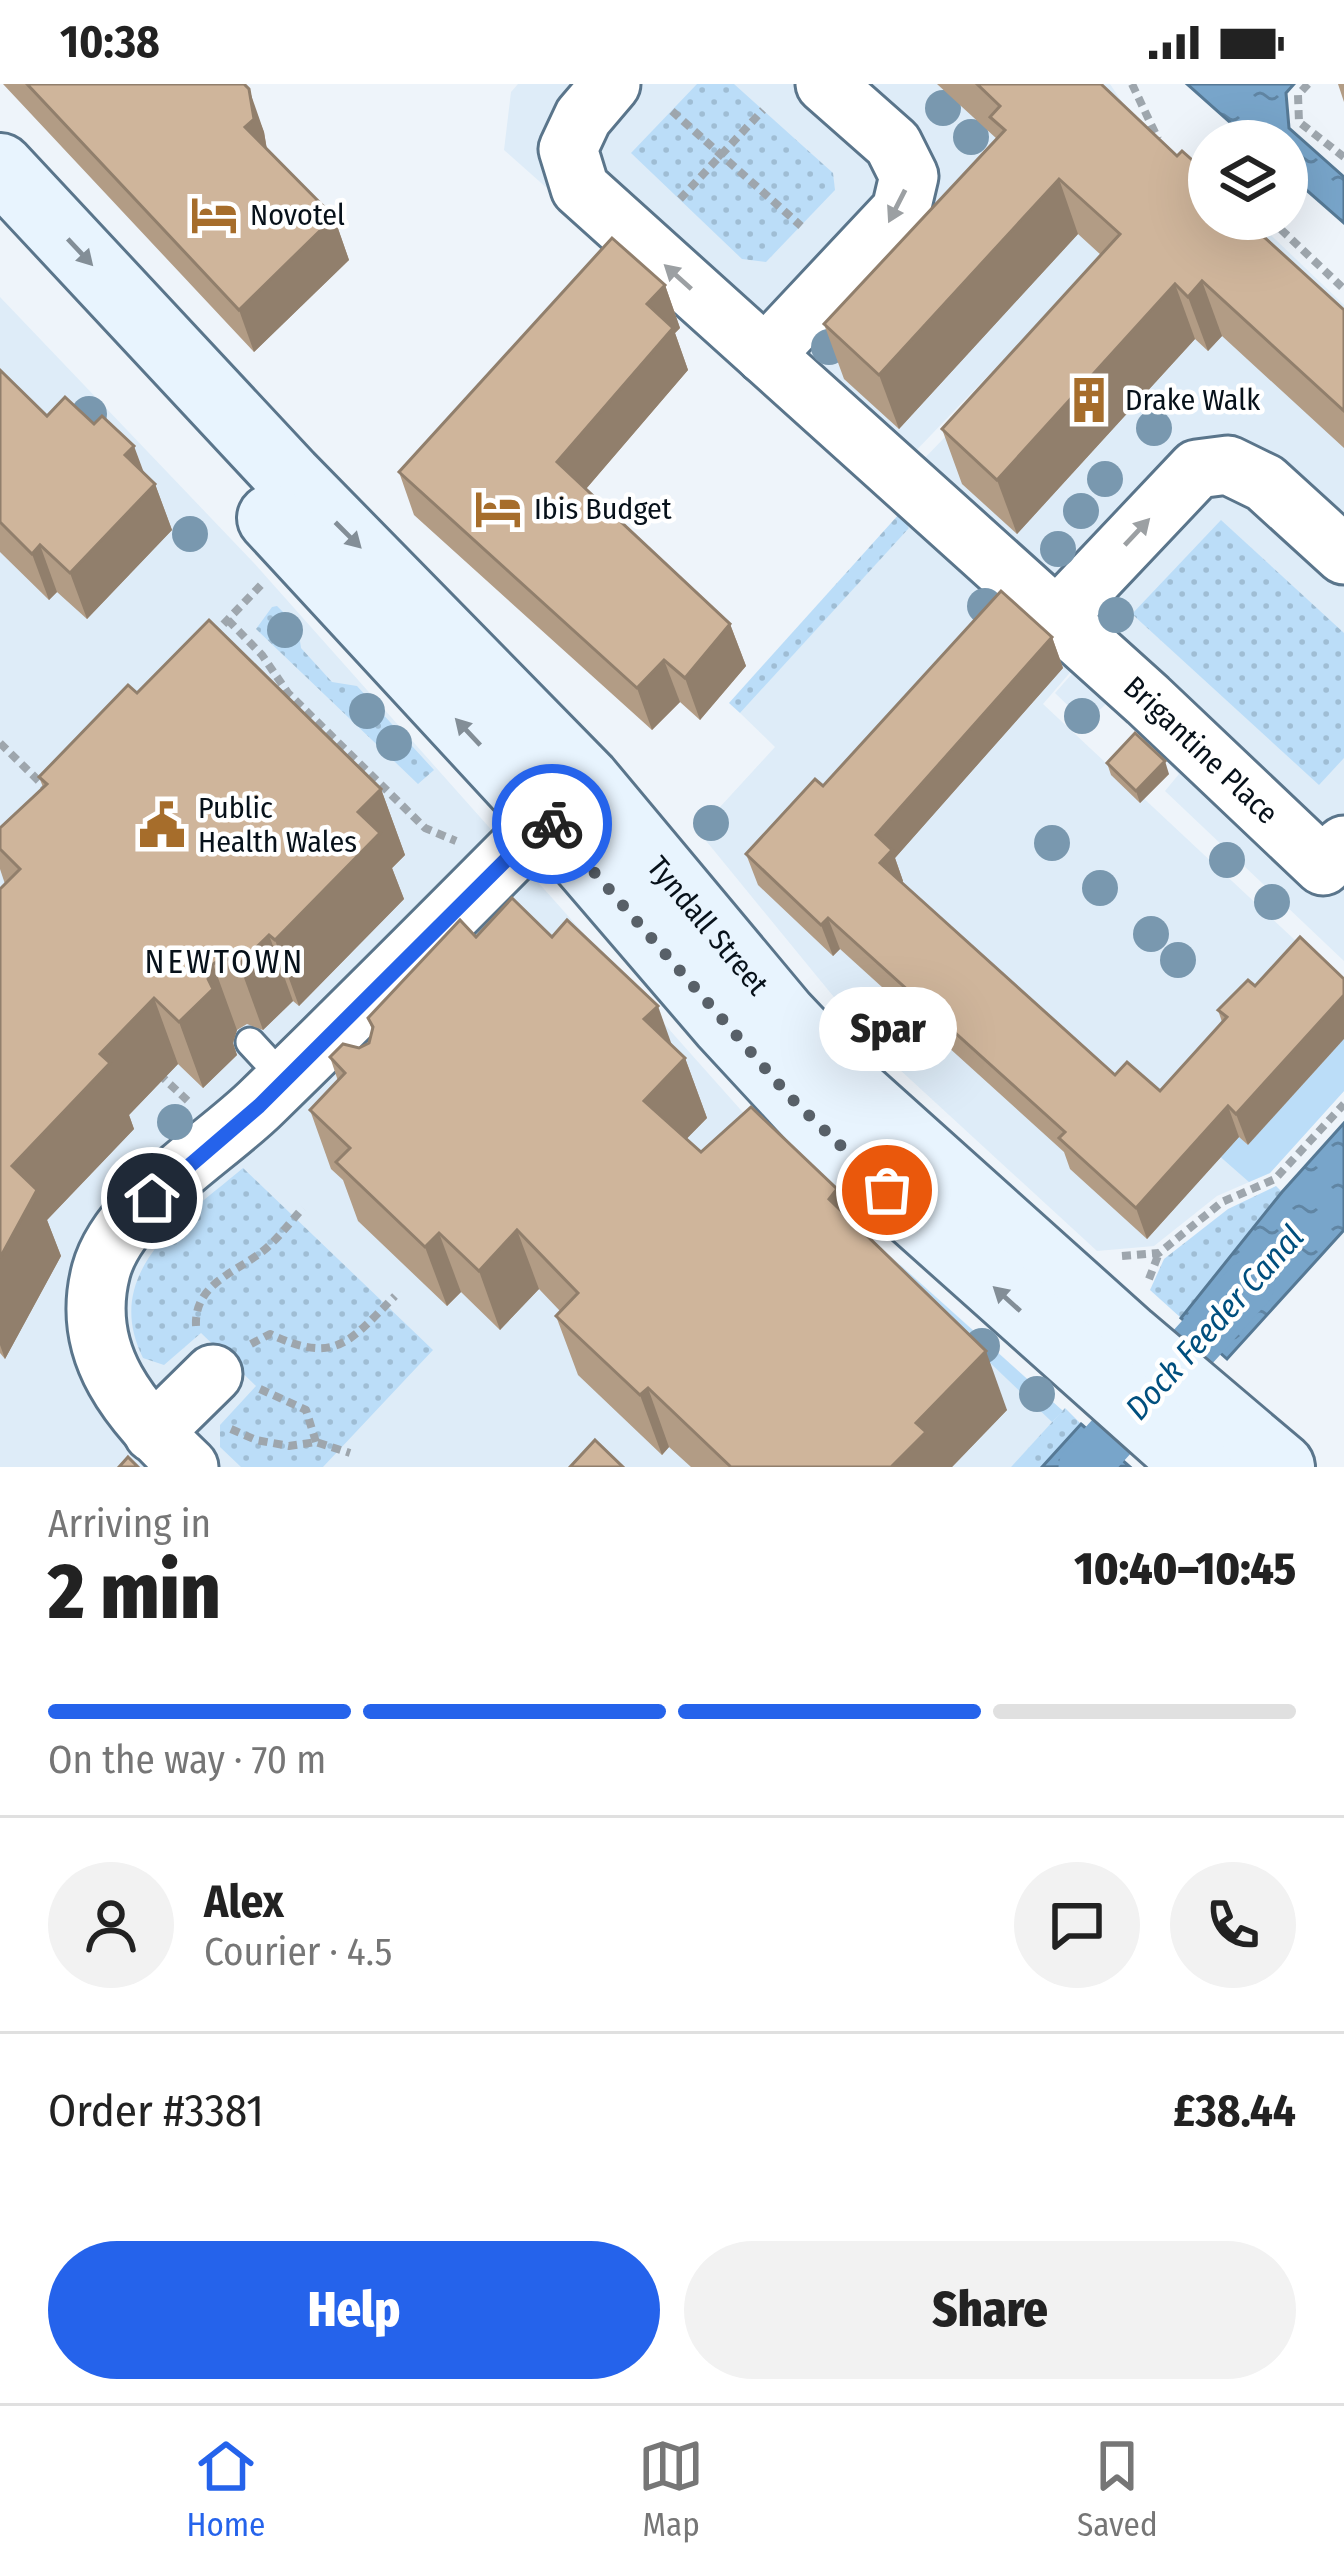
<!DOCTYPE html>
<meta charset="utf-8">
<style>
body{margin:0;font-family:"Fira Sans Condensed",sans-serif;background:#f2f2f2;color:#222;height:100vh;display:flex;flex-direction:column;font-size:45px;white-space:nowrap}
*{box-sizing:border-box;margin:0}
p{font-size:39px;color:#767676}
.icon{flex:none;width:66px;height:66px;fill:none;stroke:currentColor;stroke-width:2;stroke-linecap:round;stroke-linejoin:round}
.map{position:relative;height:1383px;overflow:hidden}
.panel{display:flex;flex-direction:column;background:#fff;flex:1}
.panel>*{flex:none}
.fabs{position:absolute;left:1188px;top:36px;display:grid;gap:24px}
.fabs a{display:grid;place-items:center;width:120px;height:120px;border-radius:50%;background:#fff;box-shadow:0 12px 48px #0002;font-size:60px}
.pin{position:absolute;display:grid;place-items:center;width:102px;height:102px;color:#fff;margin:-51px;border:6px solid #fff;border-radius:50%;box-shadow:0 3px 12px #0007}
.courier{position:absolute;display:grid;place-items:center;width:120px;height:120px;margin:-60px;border:9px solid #2563eb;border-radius:50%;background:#fff;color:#222;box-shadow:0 3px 15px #0007}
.bubble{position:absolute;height:84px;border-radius:42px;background:#fff;box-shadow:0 12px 48px #0002;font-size:39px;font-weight:800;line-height:84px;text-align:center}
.headline em{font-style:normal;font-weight:800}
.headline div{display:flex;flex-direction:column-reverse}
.headline{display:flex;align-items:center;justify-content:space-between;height:204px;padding:0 48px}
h1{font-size:78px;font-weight:800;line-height:90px}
.bar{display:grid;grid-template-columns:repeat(4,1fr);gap:18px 12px;align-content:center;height:144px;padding:0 48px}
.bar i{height:15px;border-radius:9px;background:#e0e0e0}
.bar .selected{background:#2563eb}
.bar p{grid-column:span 4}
.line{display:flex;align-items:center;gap:30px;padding:0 48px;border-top:3px solid #e0e0e0}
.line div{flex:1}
.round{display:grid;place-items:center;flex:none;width:126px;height:126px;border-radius:63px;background:#f2f2f2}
.cta{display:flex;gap:24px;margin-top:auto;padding:24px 48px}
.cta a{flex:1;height:138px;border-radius:72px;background:#2563eb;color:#fff;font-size:48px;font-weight:800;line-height:138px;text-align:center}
.cta a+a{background:#f2f2f2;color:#222}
.status{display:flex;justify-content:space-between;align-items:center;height:84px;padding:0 60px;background:#fff;direction:ltr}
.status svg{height:33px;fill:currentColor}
.dock{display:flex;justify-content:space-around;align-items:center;height:168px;border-top:3px solid #e0e0e0;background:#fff;font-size:33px;color:#767676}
.dock a{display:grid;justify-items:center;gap:6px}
.dock .selected{color:#2563eb}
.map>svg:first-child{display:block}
.built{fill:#deecf8}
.grass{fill:url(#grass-dots)}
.garden{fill:#bbddf8}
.water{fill:url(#water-ripples);stroke:#567995;stroke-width:3}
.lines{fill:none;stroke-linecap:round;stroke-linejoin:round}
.canal{stroke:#78a5ca;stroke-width:51}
.lane-casing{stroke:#5a758b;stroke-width:33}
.street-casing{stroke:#5a758b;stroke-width:63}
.secondary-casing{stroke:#5a758b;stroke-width:72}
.path{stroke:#9ea6ad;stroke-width:8;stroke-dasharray:9 6;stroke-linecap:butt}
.lane{stroke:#fff;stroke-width:27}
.street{stroke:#fff;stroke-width:57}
.secondary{stroke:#e8f4fe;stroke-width:66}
.tree{fill:#7998af}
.wall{fill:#b29c85}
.shaded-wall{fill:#917f6c}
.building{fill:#cfb59b;stroke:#917f6c;stroke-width:3}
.oneway{fill:#9ca0a3}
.oneway2{fill:#838e97}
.done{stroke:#586068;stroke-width:12;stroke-dasharray:0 21.6}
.route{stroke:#2563eb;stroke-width:15}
.labels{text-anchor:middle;stroke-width:9;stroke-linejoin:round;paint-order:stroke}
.poi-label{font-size:30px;fill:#07111a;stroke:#fff;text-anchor:start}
.street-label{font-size:30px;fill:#07111a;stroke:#fff}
.neighbourhood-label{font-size:33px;letter-spacing:3px;fill:#07111a;stroke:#fff}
.water-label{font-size:33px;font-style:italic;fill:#004f7e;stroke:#fff}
</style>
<div class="status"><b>10:38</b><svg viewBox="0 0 49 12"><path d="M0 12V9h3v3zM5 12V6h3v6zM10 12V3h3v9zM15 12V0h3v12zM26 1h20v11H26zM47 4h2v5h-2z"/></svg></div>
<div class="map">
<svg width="1344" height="1383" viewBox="0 0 1344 1383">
<defs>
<pattern id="grass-dots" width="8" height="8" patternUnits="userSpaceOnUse" patternTransform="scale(3)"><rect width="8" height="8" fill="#bbddf8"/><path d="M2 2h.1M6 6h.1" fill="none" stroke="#9fbdd4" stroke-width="1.8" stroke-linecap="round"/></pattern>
<pattern id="water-ripples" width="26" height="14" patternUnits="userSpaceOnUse" patternTransform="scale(3)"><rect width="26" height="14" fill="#78a5ca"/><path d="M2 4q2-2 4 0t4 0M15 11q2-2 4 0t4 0" fill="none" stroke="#6085a3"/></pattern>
</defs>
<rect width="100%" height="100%" fill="#eef4fa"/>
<g class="built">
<path d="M 518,0 L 1110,0 L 1175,97 L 882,402 L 504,66 L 511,8 Z"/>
<path d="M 1187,102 L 1209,135 L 1254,135 L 1344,221 L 1344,877 L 1165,707 L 1179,690 L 1108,618 L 1086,639 L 1055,609 L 1077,584 L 892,408 Z"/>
<path d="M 0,213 L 253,478 L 756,1043 L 884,1166 L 1063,1327 L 1011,1383 L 0,1383 Z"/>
<path d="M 913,439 L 1074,584 L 1043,620 L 1344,902 L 1344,1007 L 1270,1089 L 1217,1112 L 1154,1162 L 1097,1167 L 874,962 L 698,747 L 775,663 L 740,629 Z"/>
</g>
<g class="grass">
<path d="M 697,0 L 734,0 L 833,89 L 835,106 L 766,178 L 742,175 L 631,69 Z"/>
<path d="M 900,429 L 909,444 L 740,629 L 729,619 Z"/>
<path d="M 1221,436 L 1344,549 L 1344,674 L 1319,701 L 1132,530 Z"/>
<path d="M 277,522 L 298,543 L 301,564 L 332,598 L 357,602 L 434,686 L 418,700 L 256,545 L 272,523 Z"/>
<path d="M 243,1084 L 433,1266 L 323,1383 L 241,1383 L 220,1363 L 220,1341 L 256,1302 L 201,1249 L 164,1281 L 143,1274 C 100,1187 185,1133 243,1084 Z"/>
<path d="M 1276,1102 L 1282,1108 L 1181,1234 L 1150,1206 L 1164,1175 L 1228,1125 Z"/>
<path d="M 1065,1324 L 1081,1340 L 1042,1383 L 1011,1383 Z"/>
</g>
<g class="garden">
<path d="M 1344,955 L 1344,1007 L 1270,1089 L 1249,1098 L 1192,1048 L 1238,1052 L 1248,1061 Z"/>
<path d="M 900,1181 L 1063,1327 L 1052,1338 L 894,1187 Z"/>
</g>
<g class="water">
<path d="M 1187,0 L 1294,0 L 1286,9 L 1289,44 L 1344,93 L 1344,139 L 1287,89 L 1287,57 L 1251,57 Z"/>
<path d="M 1344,1039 L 1344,1146 L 1227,1275 L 1181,1234 L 1282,1108 Z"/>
<path d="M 1081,1340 L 1129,1382 L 1042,1383 Z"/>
</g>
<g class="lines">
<path class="canal" d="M 1084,1383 L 1249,1201"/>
<defs>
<path id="lane" d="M 250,958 L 285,996"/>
<g id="street">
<path id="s1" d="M 611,0 L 583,33 L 568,65 L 580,104 L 1148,616 L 1323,782 L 1344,761"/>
<path d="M 765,271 L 901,126 L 909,92 L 893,60 L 825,0"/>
<path d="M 1057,533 L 1197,385 L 1228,381 L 1265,399 L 1344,471"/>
<path d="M 153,1349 L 213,1290"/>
<path d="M 189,1383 C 132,1329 79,1271 101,1187 C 119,1120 215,1065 263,1017 C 370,913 475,807 580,701"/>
</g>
<g id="secondary">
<path id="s2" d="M 0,83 L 289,393 L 586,696 L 783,932 L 855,1008 L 1129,1254 L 1281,1383"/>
<path d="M 271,434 L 548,734 L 724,939 L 834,1058 L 1198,1383"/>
</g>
</defs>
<use href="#lane" class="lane-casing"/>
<use href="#street" class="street-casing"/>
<use href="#secondary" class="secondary-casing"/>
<g class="path">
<path d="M 1132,0 L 1158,55"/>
<path d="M 1308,0 L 1298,11 L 1299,38 L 1344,73"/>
<path d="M 672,27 L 801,142"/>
<path d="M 680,115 L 763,26"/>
<path d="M 1270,135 L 1344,205"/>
<path d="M 228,536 L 262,571 L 288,609 L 425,744 L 456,757"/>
<path d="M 213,551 L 261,501"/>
<path d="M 0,659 L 47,705"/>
<path d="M 159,990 L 188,1017"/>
<path d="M 1122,1172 L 1159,1169 L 1222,1118 L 1275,1095 L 1344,1020"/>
<path d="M 1149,1195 L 1159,1169"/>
<path d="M 196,1242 C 194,1200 235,1189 263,1167 C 278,1155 290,1138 303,1124"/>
<path d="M 251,1260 L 270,1250 C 336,1281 349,1258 395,1212"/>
<path d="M 260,1305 L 306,1326 L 316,1358"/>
<path d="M 231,1345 L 256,1356 L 289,1362 L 316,1358 L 350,1369"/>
</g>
<use href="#lane" class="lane"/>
<use href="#street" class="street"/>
<use href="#secondary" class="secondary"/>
</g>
<g class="tree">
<circle cx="943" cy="24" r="18"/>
<circle cx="971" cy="53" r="18"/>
<circle cx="829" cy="263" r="18"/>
<circle cx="89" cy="330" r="18"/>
<circle cx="1154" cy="344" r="18"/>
<circle cx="1105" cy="395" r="18"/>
<circle cx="1081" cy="427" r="18"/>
<circle cx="190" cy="450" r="18"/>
<circle cx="1058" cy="465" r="18"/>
<circle cx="985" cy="522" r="18"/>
<circle cx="1116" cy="531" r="18"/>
<circle cx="285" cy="546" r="18"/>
<circle cx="367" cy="627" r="18"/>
<circle cx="1082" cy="632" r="18"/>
<circle cx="394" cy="659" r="18"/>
<circle cx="711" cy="739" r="18"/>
<circle cx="1052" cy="759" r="18"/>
<circle cx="1227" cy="776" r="18"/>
<circle cx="1100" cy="804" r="18"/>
<circle cx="1272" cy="818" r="18"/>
<circle cx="1151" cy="850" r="18"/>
<circle cx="1178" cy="876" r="18"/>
<circle cx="175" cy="1038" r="18"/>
<circle cx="982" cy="1262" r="18"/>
<circle cx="1037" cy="1310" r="18"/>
</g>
<g class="wall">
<path d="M 3,0 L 244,0 L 264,48 L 267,66 L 334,133 L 349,176 L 254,268 Z"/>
<path d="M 937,0 L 1101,0 L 1344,226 L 1344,364 L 1222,252 L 1208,267 L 1195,255 L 1017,450 L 962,400 L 942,345 L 1101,171 L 1078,150 L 899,345 L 844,295 L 824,240 L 997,55 Z"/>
<path d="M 1338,0 L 1344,0 L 1344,18 Z"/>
<path d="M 665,201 L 680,244 L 675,249 L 688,286 L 586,405 L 730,540 L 746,582 L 700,636 L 680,618 L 652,646 L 414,431 L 399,388 Z"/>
<path d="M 0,286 L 47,332 L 144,390 L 155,400 L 172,446 L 87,535 L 57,508 L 49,516 L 0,468 Z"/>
<path d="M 1052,553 L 1063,584 L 895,774 L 903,797 L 901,799 L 1115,991 L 1160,1007 L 1222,938 L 1218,926 L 1248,896 L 1248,1061 L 1239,1053 L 1147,1155 L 1070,1085 L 1064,1068 L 840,865 L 833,872 L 758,801 L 746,770 L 823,702 Z"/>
<path d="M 137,609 L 381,705 L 405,771 L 392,784 L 404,815 L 299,922 L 293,917 L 263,946 L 247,940 L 237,946 L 233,959 L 237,971 L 203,1004 L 178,980 L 129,1031 L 134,1045 L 47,1136 L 61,1172 L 5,1275 L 0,1269 L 0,805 L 5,800 L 0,785 L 0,744 L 43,703 L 39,693 Z"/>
<path d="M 1107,679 L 1169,690 L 1140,719 L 1111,691 Z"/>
<path d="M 476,853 L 552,853 L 685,974 L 707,1034 L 686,1055 L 701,1068 L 847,1132 L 1007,1326 L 952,1383 L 691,1383 L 669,1363 L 662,1371 L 578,1291 L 556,1232 L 560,1227 L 539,1205 L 500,1246 L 461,1208 L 447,1222 L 358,1137 L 343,1096 L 331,1085 L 310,1026 L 338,997 L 330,973 L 359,964 L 369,959 L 372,946 L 368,934 Z"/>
</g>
<g class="shaded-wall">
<path d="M 249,5 L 264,48 L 269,78 L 245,43 Z"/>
<path d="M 1059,95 L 1078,150 L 899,345 L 879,291 Z"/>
<path d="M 334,133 L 349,176 L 254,268 L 239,226 Z"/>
<path d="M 1258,135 L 1278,190 L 1252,142 Z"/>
<path d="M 1202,197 L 1222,252 L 1208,267 L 1188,213 Z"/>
<path d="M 1175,200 L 1195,255 L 1017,450 L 997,396 Z"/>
<path d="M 665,201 L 680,244 L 675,249 L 688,286 L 573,420 L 557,378 L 647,220 Z"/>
<path d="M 134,362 L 150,405 L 155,400 L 172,446 L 87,535 L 70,489 L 125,371 Z"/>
<path d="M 40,461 L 57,508 L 49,516 L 32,470 Z"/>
<path d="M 730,540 L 746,582 L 700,636 L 685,594 Z"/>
<path d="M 1052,553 L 1063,584 L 895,774 L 903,797 L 891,810 L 880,779 L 876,751 Z"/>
<path d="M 664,576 L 680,618 L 652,646 L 637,604 Z"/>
<path d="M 1165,677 L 1169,690 L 1140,719 L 1136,707 Z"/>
<path d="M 381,705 L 405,771 L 392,784 L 404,815 L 299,922 L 275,856 L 358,728 Z"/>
<path d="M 828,834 L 840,865 L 833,872 L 821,841 Z"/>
<path d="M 269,851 L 293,917 L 263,946 L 239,880 Z"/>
<path d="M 213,880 L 237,946 L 233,959 L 237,971 L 203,1004 L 179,938 L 208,895 Z"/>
<path d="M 1344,911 L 1344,955 L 1248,1061 L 1236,1030 Z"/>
<path d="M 154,914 L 178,980 L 129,1031 L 134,1045 L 47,1136 L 61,1172 L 5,1275 L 0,1261 L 0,1174 L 12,1082 L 100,970 Z"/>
<path d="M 658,922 L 679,981 L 644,935 Z"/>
<path d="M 685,974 L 707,1034 L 666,1076 L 644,1017 Z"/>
<path d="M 1228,1022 L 1239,1053 L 1147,1155 L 1136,1124 Z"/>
<path d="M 837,1105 L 859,1165 L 829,1115 Z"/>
<path d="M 517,1146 L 539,1205 L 500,1246 L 479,1187 Z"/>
<path d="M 439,1149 L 461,1208 L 447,1222 L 425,1163 Z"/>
<path d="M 986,1267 L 1007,1326 L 952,1383 L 891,1383 L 916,1339 Z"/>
<path d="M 648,1304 L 669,1363 L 662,1371 L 640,1311 Z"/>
</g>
<g class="building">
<path d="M 27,0 L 244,0 L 249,5 L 254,35 L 245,43 L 334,133 L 239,226 Z"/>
<path d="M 977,0 L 1101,0 L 1177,72 L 1182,67 L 1209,91 L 1209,135 L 1258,135 L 1252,142 L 1344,226 L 1344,327 L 1202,197 L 1188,213 L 1175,200 L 997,396 L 942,345 L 1120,150 L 1059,95 L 879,291 L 824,240 L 1005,46 L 990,33 L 1000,22 Z"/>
<path d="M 612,154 L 665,201 L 647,220 L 673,244 L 557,378 L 730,540 L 685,594 L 664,576 L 637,604 L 399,388 Z"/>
<path d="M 0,286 L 47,332 L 65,313 L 94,340 L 102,332 L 134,362 L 125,371 L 155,400 L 70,489 L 40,461 L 32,470 L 0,438 Z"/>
<path d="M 1001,507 L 1052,553 L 876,751 L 892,766 L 880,779 L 1115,991 L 1127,978 L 1160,1007 L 1227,933 L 1218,926 L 1248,896 L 1255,902 L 1300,853 L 1344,895 L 1344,911 L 1236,1030 L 1228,1022 L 1136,1124 L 1059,1054 L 1065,1048 L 828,834 L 821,841 L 746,770 L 815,695 L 823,702 Z"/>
<path d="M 209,536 L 381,705 L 358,728 L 380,749 L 275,856 L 269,851 L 239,880 L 223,874 L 213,880 L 208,895 L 213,905 L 179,938 L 154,914 L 100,970 L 110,979 L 12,1082 L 37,1106 L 0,1174 L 0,805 L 20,785 L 0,765 L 0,744 L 47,700 L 39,693 L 128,601 L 137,609 Z"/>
<path d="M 1135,649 L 1165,677 L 1136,707 L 1107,679 Z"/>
<path d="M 512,814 L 552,853 L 567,836 L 658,922 L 644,935 L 685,974 L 644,1017 L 701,1068 L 751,1023 L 837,1105 L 829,1115 L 986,1267 L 916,1339 L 926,1348 L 891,1383 L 731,1383 L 648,1304 L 640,1311 L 556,1232 L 578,1209 L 517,1146 L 479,1187 L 439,1149 L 425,1163 L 336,1078 L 350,1064 L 310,1026 L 345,989 L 330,973 L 343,960 L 359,964 L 369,959 L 373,943 L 368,934 L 460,836 L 476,853 Z"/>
<path d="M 595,1356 L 623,1383 L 570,1383 Z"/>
<path d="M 128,1373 L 138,1383 L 119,1383 Z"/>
</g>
<defs><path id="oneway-solid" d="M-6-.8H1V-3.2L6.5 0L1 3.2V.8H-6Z" transform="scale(3)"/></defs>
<g class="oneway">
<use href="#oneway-solid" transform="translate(897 122) rotate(117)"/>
<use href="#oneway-solid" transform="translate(678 193) rotate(-138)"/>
<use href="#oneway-solid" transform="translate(1137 448) rotate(-47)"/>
</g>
<g class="oneway2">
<use href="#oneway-solid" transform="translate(80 168) rotate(47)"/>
<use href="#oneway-solid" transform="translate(348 451) rotate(45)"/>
<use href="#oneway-solid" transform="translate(468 648) rotate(-133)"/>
<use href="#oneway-solid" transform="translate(1007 1215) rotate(-138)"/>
</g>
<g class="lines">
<path class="done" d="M 552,740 L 791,1014 L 887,1106"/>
<path class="route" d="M 152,1114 L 259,1022 L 548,734 L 552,740"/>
</g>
<defs>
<symbol id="hotel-bare" viewBox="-9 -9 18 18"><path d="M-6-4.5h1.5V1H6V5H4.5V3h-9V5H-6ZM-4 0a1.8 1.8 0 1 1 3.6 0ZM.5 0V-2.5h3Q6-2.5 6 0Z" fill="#a66d2b" stroke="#fff" stroke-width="2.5" paint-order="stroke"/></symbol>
<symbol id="building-bare" viewBox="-9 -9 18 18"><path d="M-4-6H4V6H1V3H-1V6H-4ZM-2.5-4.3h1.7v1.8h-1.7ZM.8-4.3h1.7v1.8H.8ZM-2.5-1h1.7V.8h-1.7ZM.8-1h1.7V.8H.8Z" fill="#a66d2b" stroke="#fff" stroke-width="2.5" paint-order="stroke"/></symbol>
<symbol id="civic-bare" viewBox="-9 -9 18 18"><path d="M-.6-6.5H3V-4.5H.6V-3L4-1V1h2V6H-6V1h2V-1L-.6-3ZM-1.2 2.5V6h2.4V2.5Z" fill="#a66d2b" stroke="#fff" stroke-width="2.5" paint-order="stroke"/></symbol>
</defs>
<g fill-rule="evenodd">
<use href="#hotel-bare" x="181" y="98" width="66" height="66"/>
<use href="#building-bare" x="1056" y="283" width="66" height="66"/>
<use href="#hotel-bare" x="465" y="392" width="66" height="66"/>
<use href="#civic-bare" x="129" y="708" width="66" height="66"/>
</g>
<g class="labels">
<g class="poi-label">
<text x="250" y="141">Novotel</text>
<text x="1125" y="326">Drake Walk</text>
<text x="534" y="435">Ibis Budget</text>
<text x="198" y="734">Public<tspan x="198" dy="34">Health Wales</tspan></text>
</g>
<g class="street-label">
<text dy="10" stroke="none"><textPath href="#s1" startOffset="957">Brigantine Place</textPath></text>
<text dy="10" stroke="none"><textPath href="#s2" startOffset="1038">Tyndall Street</textPath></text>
</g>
<g class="neighbourhood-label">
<text x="225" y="889">NEWTOWN</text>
</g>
<g class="water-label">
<text transform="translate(1214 1238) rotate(-48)" y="12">Dock Feeder Canal</text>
</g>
</g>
</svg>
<div class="fabs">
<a><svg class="icon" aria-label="layers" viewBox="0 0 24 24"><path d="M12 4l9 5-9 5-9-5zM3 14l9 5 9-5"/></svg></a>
</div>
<div class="pin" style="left:887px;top:1106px;background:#ea580c"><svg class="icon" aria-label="bag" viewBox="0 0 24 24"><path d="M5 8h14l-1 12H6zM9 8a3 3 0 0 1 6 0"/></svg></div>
<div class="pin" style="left:152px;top:1114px;background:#1f2937"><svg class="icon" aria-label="home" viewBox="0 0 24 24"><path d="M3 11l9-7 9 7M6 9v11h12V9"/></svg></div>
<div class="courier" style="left:552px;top:740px"><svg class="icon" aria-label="bike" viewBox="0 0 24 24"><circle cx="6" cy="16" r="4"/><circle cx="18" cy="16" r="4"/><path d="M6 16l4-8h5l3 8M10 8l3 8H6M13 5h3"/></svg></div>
<div class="bubble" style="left:819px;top:903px;width:138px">Spar</div>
</div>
<section class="panel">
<div class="headline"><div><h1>2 min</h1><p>Arriving in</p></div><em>10:40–10:45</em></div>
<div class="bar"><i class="selected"></i><i class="selected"></i><i class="selected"></i><i></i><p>On the way · 70 m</p></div>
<div class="line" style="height:216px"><a class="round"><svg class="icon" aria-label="person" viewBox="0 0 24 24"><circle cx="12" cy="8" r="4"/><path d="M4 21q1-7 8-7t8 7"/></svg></a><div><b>Alex</b><p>Courier · 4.5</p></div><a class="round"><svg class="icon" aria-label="chat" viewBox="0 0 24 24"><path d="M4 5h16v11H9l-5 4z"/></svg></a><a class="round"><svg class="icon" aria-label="phone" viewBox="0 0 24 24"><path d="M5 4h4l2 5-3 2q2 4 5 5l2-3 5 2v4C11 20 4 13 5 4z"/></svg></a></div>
<div class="line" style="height:156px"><div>Order #3381</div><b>£38.44</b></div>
<div class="cta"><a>Help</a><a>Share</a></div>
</section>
<nav class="dock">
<a class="selected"><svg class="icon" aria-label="home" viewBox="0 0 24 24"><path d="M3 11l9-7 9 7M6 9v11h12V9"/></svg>Home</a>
<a><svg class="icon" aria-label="map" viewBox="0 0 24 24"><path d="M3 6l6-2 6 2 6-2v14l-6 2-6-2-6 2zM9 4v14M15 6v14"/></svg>Map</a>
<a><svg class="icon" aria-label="saved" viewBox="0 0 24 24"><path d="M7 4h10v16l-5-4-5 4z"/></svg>Saved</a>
</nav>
